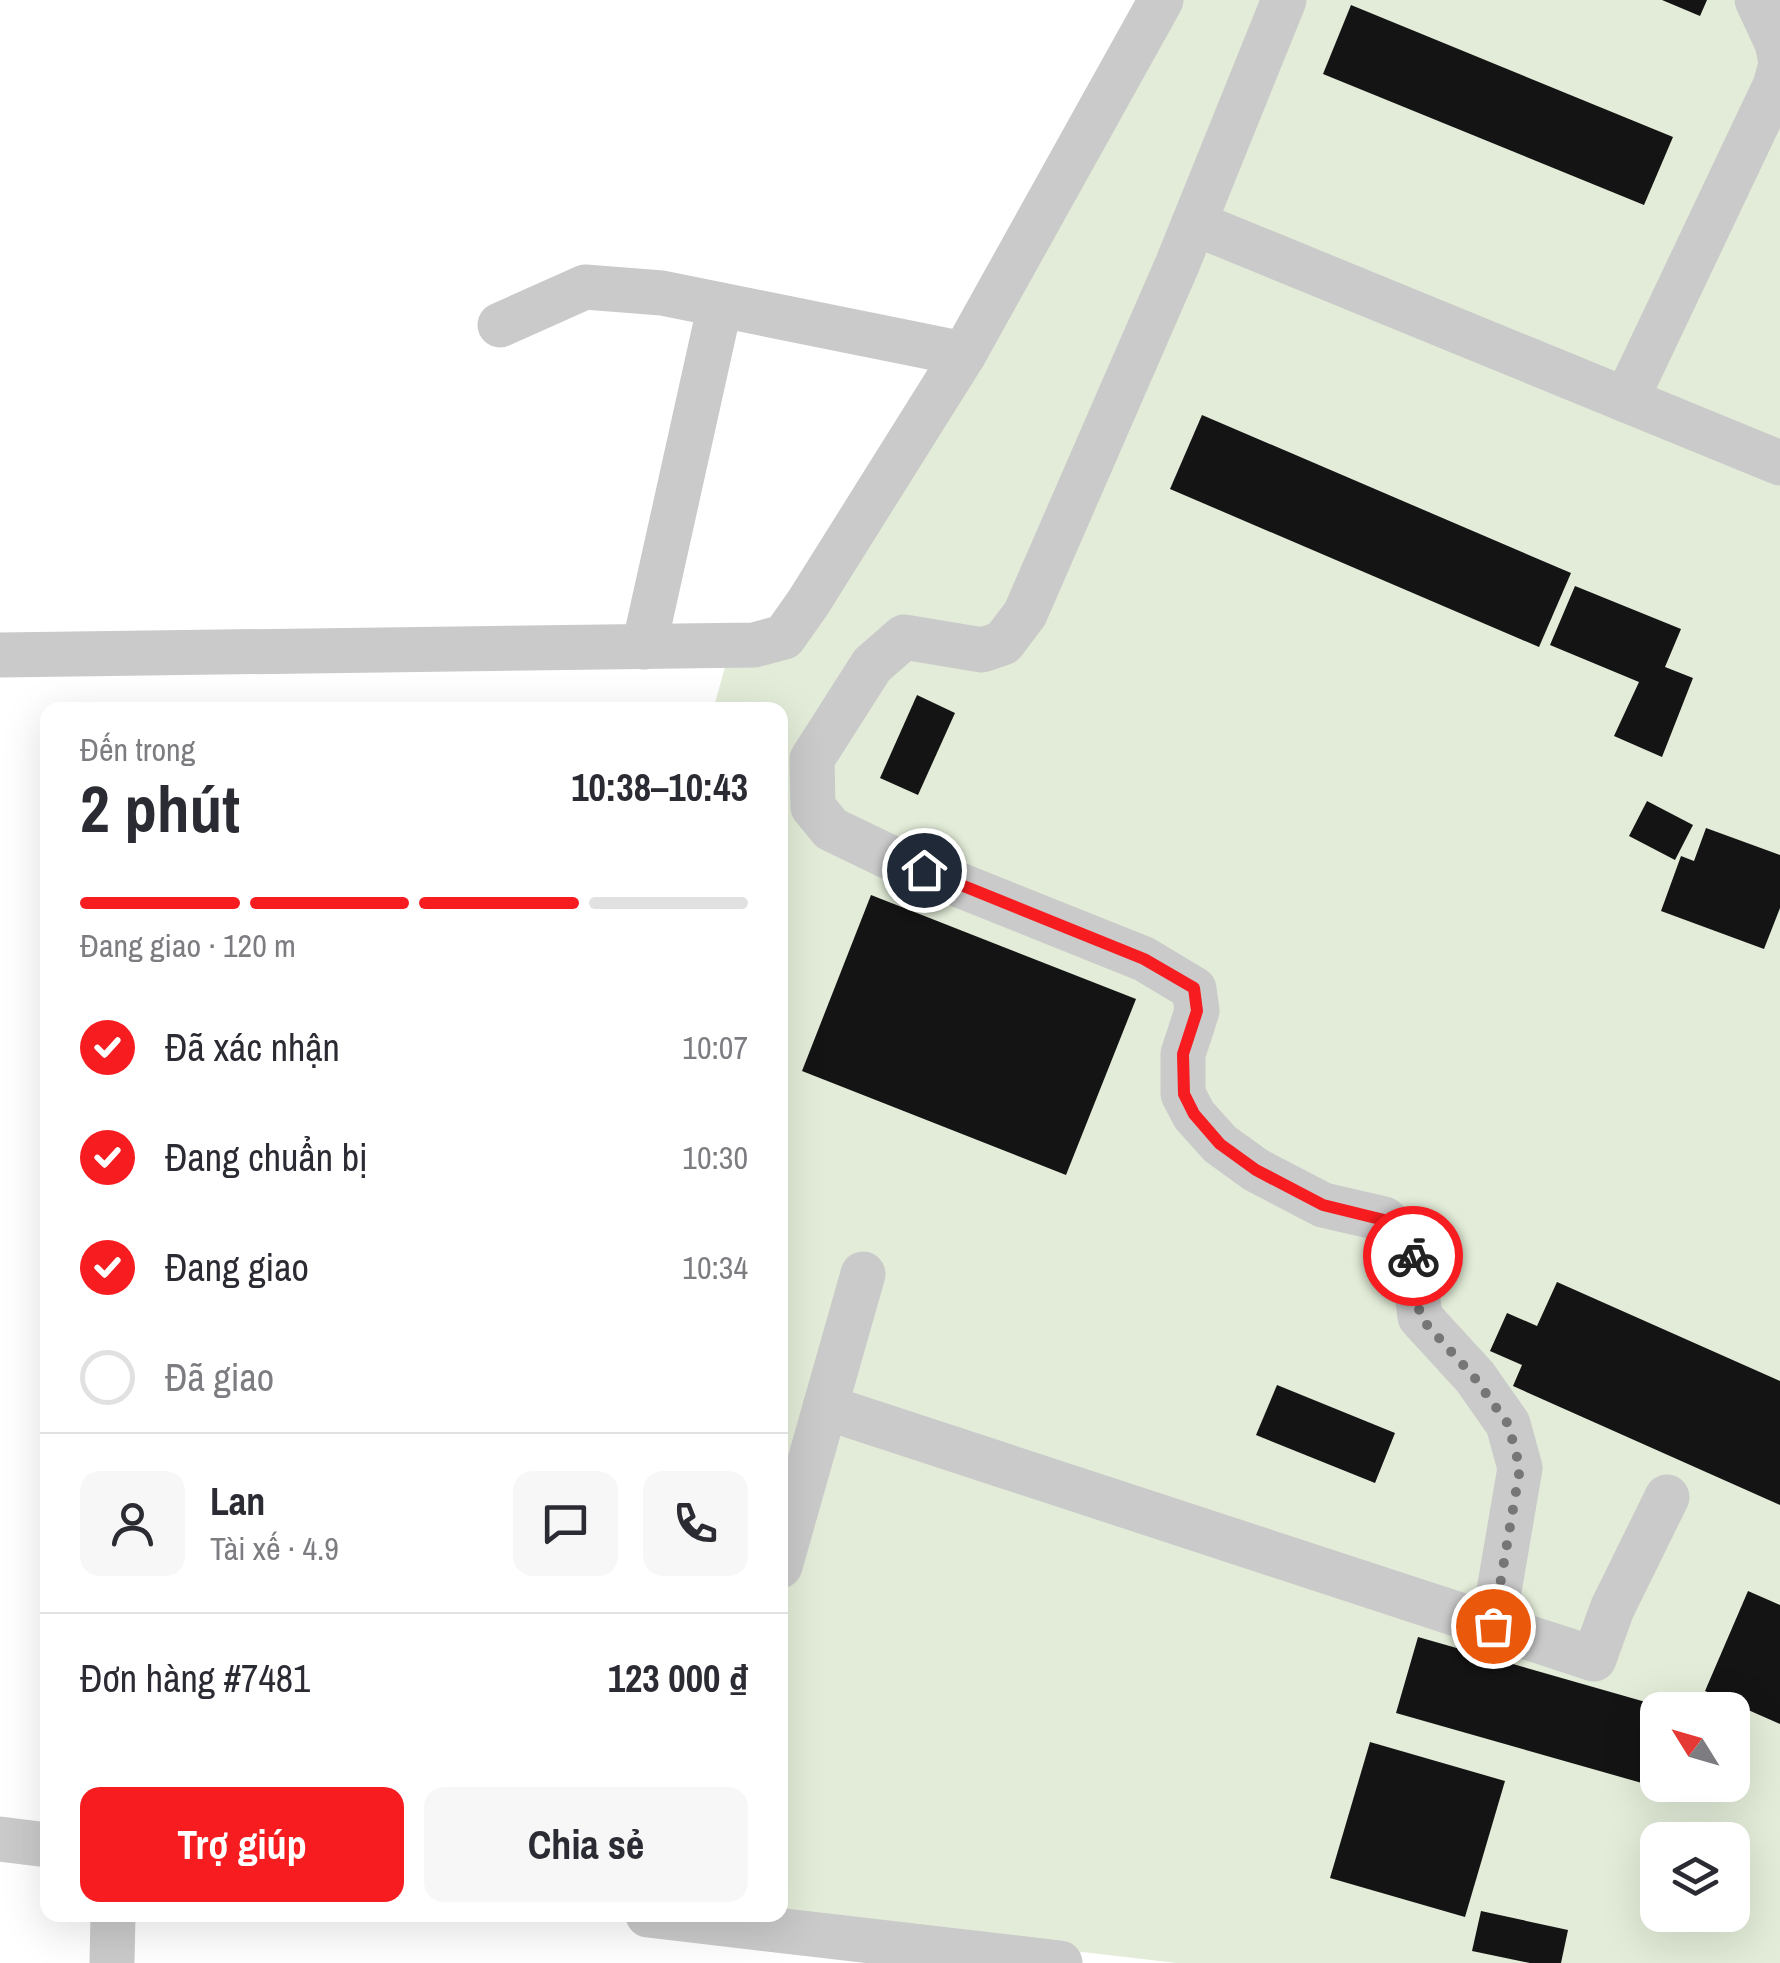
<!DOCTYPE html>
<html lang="vi">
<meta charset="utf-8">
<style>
body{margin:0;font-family:"Archivo Narrow",sans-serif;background:#f7f7f7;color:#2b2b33;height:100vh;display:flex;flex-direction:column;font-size:38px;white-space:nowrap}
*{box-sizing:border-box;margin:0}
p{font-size:32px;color:#7c7c81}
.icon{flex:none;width:55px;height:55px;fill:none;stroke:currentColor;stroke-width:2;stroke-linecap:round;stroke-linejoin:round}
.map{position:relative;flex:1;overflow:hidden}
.details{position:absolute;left:40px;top:702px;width:748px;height:1220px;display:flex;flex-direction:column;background:#fff;border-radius:20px;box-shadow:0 10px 40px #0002}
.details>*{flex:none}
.needle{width:65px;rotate:307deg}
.buttons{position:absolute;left:1640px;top:1692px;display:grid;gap:20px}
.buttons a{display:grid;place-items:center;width:110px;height:110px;border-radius:20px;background:#fff;box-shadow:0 10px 40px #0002;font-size:50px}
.pin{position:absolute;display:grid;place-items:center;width:85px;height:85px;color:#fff;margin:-42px;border:5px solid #fff;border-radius:50%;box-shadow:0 2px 10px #0007}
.courier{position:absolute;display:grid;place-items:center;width:100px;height:100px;margin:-50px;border:8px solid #f61c1f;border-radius:50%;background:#fff;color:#222;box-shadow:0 2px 12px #0007}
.headline em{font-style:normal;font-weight:700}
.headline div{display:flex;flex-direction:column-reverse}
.headline{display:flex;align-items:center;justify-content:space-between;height:170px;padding:0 40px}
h1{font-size:65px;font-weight:700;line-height:75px}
.bar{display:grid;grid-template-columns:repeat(4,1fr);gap:15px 10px;align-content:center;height:120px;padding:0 40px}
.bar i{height:12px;border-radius:8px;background:#e1e1e2}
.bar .active{background:#f61c1f}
.bar p{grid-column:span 4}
.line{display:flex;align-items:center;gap:25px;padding:0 40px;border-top:2px solid #e1e1e2}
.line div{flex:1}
.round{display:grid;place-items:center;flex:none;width:105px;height:105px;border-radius:20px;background:#f7f7f7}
ol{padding:0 40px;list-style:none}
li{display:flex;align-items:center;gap:30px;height:110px}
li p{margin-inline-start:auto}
li .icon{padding:10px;border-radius:50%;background:#f61c1f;color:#fff;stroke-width:4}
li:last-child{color:#7c7c81}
li i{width:55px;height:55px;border:5px solid #e1e1e2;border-radius:50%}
.cta{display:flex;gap:20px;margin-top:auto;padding:20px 40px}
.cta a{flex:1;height:115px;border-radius:20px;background:#f61c1f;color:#fff;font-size:40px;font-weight:700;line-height:115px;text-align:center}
.cta a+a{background:#f7f7f7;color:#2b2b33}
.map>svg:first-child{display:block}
.green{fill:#e2ecd8;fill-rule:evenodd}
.building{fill:#141414}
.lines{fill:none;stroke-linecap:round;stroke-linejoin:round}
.minor{stroke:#cacaca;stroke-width:45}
.done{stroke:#767676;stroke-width:10;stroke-dasharray:0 18}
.route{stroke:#f61c1f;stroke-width:12}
</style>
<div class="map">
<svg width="1780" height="1963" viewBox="0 0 1780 1963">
<rect width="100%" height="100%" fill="#fff"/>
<path class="green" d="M 1179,0 L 1780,0 L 1780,1963 L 1177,1963 L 767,1915 L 780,1915 L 780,710 L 713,710 L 727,660 L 755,660 ZM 1658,1710 L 1732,1710 L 1732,1785 L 1658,1785 ZM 1658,1840 L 1732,1840 L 1732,1915 L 1658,1915 Z"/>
<g class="building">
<path d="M 1662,0 L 1707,0 L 1700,16 Z"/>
<path d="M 1351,5 L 1673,137 L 1644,205 L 1323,74 Z"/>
<path d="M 1202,415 L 1571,573 L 1539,647 L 1170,489 Z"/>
<path d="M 1575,586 L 1681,629 L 1665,667 L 1693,678 L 1662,757 L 1614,736 L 1639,682 L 1550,645 Z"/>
<path d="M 917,695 L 955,713 L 918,795 L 880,778 Z"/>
<path d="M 1647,801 L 1693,825 L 1675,860 L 1629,836 Z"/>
<path d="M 1706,828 L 1780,855 L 1780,908 L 1764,949 L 1661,911 L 1681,856 L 1694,861 Z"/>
<path d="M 871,895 L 1136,999 L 1066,1175 L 802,1071 Z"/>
<path d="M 1557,1282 L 1780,1381 L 1780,1505 L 1513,1386 L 1522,1365 L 1490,1351 L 1507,1313 L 1537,1326 Z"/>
<path d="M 1277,1385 L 1395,1433 L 1375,1483 L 1256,1435 Z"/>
<path d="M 1748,1591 L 1780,1605 L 1780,1724 L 1705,1691 Z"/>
<path d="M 1418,1637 L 1670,1709 L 1658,1710 L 1658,1785 L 1687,1785 L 1684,1795 L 1396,1713 Z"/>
<path d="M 1370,1742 L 1505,1781 L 1465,1917 L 1330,1878 Z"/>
<path d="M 1481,1911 L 1568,1930 L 1561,1963 L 1530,1963 L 1472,1951 Z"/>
</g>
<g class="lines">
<g class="minor">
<path d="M 1284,0 L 1177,265 L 1025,614 L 1003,643 L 982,650 L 904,637 L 872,665 L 812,759 L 813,807 L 831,829 L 887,856 L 1144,959 L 1194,989 L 1197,1011 L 1183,1054 L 1183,1094 L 1194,1115 L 1220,1144 L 1256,1170 L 1323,1205 L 1384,1219 L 1411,1242 L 1420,1317 L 1475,1377 L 1508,1424 L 1520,1468 L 1493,1626"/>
<path d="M 1757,0 L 1777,43 L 1780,57"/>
<path d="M 1194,223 L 1780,463"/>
<path d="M 500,325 L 585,287 L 662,293 L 964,354"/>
<path d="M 1626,400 L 1775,86 L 1780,68"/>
<path d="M 644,647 L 720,305"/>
<path d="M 0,655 L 754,645 L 784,637 L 808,603 L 964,354 L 1161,0"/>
<path d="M 825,1407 L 1594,1659 L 1612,1609 L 1667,1497"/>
<path d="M 780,1566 L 863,1274"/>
<path d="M 0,1839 L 48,1845"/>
<path d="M 648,1915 L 1060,1963"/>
<path d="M 112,1963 L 113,1915"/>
</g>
</g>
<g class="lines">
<path class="done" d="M 1413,1256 L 1420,1317 L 1474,1377 L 1508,1424 L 1520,1468 L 1493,1626"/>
<path class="route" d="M 924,870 L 1144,959 L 1194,988 L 1197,1011 L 1183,1054 L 1184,1094 L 1194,1114 L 1220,1144 L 1256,1170 L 1323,1205 L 1384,1220 L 1412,1242 L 1413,1256"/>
</g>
</svg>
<div class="buttons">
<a><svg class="needle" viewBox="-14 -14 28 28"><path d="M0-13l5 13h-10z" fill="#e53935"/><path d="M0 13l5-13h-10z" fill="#7c7c81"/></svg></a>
<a><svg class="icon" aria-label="layers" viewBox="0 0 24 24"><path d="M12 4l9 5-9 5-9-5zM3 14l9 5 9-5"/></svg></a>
</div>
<div class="pin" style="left:1493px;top:1626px;background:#ea580c"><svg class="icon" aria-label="bag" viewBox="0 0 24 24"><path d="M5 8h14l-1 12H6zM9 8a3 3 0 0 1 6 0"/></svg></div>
<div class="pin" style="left:924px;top:870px;background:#1f2937"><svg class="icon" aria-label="home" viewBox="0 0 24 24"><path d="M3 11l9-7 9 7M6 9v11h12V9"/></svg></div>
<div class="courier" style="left:1413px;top:1256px"><svg class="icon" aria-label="bike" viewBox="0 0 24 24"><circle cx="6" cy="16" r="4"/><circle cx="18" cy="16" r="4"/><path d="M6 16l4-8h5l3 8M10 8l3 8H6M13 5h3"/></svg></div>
<section class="details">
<div class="headline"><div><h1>2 phút</h1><p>Đến trong</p></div><em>10:38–10:43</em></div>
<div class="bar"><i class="active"></i><i class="active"></i><i class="active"></i><i></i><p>Đang giao · 120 m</p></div>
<ol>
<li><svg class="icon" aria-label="check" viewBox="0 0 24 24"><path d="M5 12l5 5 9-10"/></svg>Đã xác nhận<p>10:07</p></li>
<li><svg class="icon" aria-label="check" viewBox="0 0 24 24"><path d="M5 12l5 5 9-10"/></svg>Đang chuẩn bị<p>10:30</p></li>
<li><svg class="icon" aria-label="check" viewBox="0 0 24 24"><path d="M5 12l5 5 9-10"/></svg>Đang giao<p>10:34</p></li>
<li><i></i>Đã giao</li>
</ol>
<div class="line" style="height:180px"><a class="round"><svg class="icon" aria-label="person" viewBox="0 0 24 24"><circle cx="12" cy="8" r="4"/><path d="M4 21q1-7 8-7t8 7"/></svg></a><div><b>Lan</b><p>Tài xế · 4.9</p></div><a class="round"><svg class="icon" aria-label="chat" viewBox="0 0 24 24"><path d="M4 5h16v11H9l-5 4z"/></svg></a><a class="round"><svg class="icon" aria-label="phone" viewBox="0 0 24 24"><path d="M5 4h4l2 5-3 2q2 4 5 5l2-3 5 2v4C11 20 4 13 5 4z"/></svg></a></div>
<div class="line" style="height:130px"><div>Đơn hàng #7481</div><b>123 000 ₫</b></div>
<div class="cta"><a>Trợ giúp</a><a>Chia sẻ</a></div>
</section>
</div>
